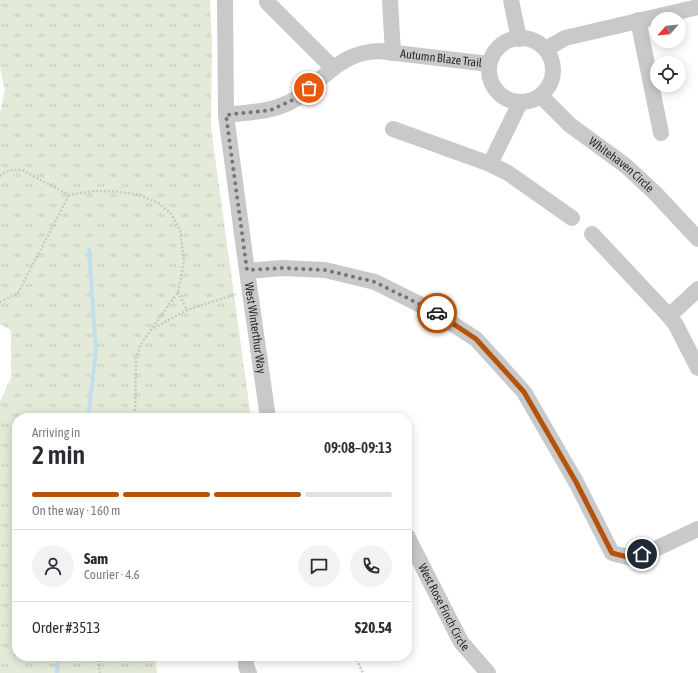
<!DOCTYPE html>
<meta charset="utf-8">
<style>
body{margin:0;font-family:"Asap Condensed",sans-serif;background:#f2f2f3;color:#2b2b33;height:100vh;display:flex;flex-direction:column;font-size:15px;white-space:nowrap}
*{box-sizing:border-box;margin:0}
p{font-size:13px;color:#7c7c81}
.icon{flex:none;width:22px;height:22px;fill:none;stroke:currentColor;stroke-width:2;stroke-linecap:round;stroke-linejoin:round}
.map{position:relative;flex:1;overflow:hidden}
.drawer{position:absolute;left:12px;top:413px;width:400px;height:248px;display:flex;flex-direction:column;background:#fff;border-radius:16px;box-shadow:0 2px 10px #0003}
.drawer>*{flex:none}
.needle{width:26px;rotate:243deg}
.fabs{position:absolute;left:650px;top:12px;display:grid;gap:8px}
.fabs a{display:grid;place-items:center;width:36px;height:36px;border-radius:50%;background:#fff;box-shadow:0 2px 10px #0003;font-size:20px}
.pin{position:absolute;display:grid;place-items:center;width:34px;height:34px;color:#fff;margin:-17px;border:2px solid #fff;border-radius:50%;box-shadow:0 1px 4px #0007}
.courier{position:absolute;display:grid;place-items:center;width:40px;height:40px;margin:-20px;border:3px solid #b45309;border-radius:50%;background:#fff;color:#222;box-shadow:0 1px 5px #0007}
.overview em{font-style:normal;font-weight:600}
.overview div{display:flex;flex-direction:column-reverse}
.overview{display:flex;align-items:center;justify-content:space-between;height:68px;padding:0 20px}
h1{font-size:26px;font-weight:600;line-height:30px}
.bar{display:grid;grid-template-columns:repeat(4,1fr);gap:6px 4px;align-content:center;height:48px;padding:0 20px}
.bar i{height:5px;border-radius:3px;background:#e1e1e2}
.bar .on{background:#b45309}
.bar p{grid-column:span 4}
.line{display:flex;align-items:center;gap:10px;padding:0 20px;border-top:1px solid #e1e1e2}
.line div{flex:1}
.round{display:grid;place-items:center;flex:none;width:42px;height:42px;border-radius:21px;background:#f2f2f3}
.map>svg:first-child{display:block}
.grass{fill:url(#grass-tufts)}
.lines{fill:none;stroke-linecap:round;stroke-linejoin:round}
.stream{stroke:#c3dfeb;stroke-width:4}
.path{stroke:#c9c9c9;stroke-width:2.5;stroke-dasharray:2 2;stroke-linecap:butt}
.street{stroke:#c9c9c9;stroke-width:16}
.done{stroke:#767676;stroke-width:4;stroke-dasharray:0 7.2}
.route{stroke:#b45309;stroke-width:5}
.labels{text-anchor:middle;stroke-width:4;stroke-linejoin:round;paint-order:stroke}
.street-label{font-size:12px;fill:#2c2c2c;stroke:#fff}
</style>
<div class="map">
<svg width="698" height="673" viewBox="0 0 698 673">
<defs>
<pattern id="grass-tufts" width="24" height="20" patternUnits="userSpaceOnUse"><rect width="24" height="20" fill="#e3ead8"/><path d="M3 7l-1-3M5 7V3M7 7l1-3M15 17l-1-3M17 17v-4M19 17l1-3" fill="none" stroke="#c3c9ba"/></pattern>
</defs>
<rect width="100%" height="100%" fill="#fff"/>
<path class="grass" d="M 0,0 L 210,0 L 212,45 L 211,128 L 251,418 L 17,418 L 17,656 L 155,656 L 157,673 L 0,673 L 0,401 L 11,378 L 11,330 L 0,324 L 0,112 L 5,90 L 0,68 Z"/>
<g class="lines">
<g class="stream">
<path d="M 88,418 L 96,351 L 89,249"/>
<path d="M 57,673 L 59,656"/>
</g>
<g class="path">
<path d="M 0,176 L 4,173 L 12,170 L 22,170 L 69,195 L 92,191 L 112,191 L 140,195 L 160,204 L 171,214 L 180,230 L 184,261 L 178,292 L 141,344 L 136,358 L 135,418"/>
<path d="M 178,292 L 187,310"/>
<path d="M 0,302 L 18,293 L 69,195"/>
<path d="M 154,328 L 187,310 L 236,294"/>
<path d="M 97,656 L 100,673"/>
<path d="M 355,656 L 363,673"/>
</g>
<g class="street">
<path id="s1" d="M 225,0 L 226,115 L 247,271 L 268,418"/>
<path d="M 390,0 L 393,53"/>
<path d="M 511,0 L 519,39"/>
<path d="M 267,2 L 333,68"/>
<path d="M 638,20 L 661,133"/>
<circle cx="521" cy="70" r="32"/>
<path d="M 546,49 L 565,38 L 698,7"/>
<path id="s2" d="M 541,96 L 570,125 L 626,166 L 655,193 L 698,239"/>
<path id="s3" d="M 226,115 C 250,112 276,112 297,98 C 319,83 336,59 364,53 C 369,52 374,51 379,51 L 489,64"/>
<path d="M 393,129 L 490,164 L 508,173 L 572,218"/>
<path d="M 490,164 L 520,103"/>
<path d="M 592,234 L 669,316 L 676,325 L 698,368"/>
<path d="M 247,271 L 282,268 L 325,270 L 375,282 L 431,310 L 476,339 L 524,392 L 576,482 L 612,553 L 631,558 L 653,550 L 698,529"/>
<path d="M 669,316 L 698,289"/>
<path id="s4" d="M 407,536 L 461,642 L 488,673"/>
<path d="M 246,656 L 246,666 L 249,673"/>
</g>
</g>
<g class="lines">
<path class="done" d="M 309,88 L 297,98 L 271,110 L 226,115 L 247,270 L 282,268 L 325,270 L 375,282 L 437,313"/>
<path class="route" d="M 437,313 L 476,339 L 524,392 L 576,482 L 612,553 L 631,558 L 642,554"/>
</g>
<g class="labels">
<g class="street-label">
<text dy="4" stroke="none"><textPath href="#s3" startOffset="233">Autumn Blaze Trail</textPath></text>
<text dy="4" stroke="none"><textPath href="#s2" startOffset="106">Whitehaven Circle</textPath></text>
<text dy="4" stroke="none"><textPath href="#s1" startOffset="330">West Winterthur Way</textPath></text>
<text dy="4" stroke="none"><textPath href="#s4" startOffset="80">West Rose Finch Circle</textPath></text>
</g>
</g>
</svg>
<div class="fabs">
<a><svg class="needle" viewBox="-14 -14 28 28"><path d="M0-13l5 13h-10z" fill="#e53935"/><path d="M0 13l5-13h-10z" fill="#7c7c81"/></svg></a>
<a><svg class="icon" aria-label="locate" viewBox="0 0 24 24"><circle cx="12" cy="12" r="6"/><path d="M12 2v4M12 18v4M2 12h4M18 12h4"/></svg></a>
</div>
<div class="pin" style="left:309px;top:88px;background:#ea580c"><svg class="icon" aria-label="bag" viewBox="0 0 24 24"><path d="M5 8h14l-1 12H6zM9 8a3 3 0 0 1 6 0"/></svg></div>
<div class="pin" style="left:642px;top:554px;background:#1f2937"><svg class="icon" aria-label="home" viewBox="0 0 24 24"><path d="M3 11l9-7 9 7M6 9v11h12V9"/></svg></div>
<div class="courier" style="left:437px;top:313px"><svg class="icon" aria-label="car" viewBox="0 0 24 24"><path d="M5 17H2v-5l4-1 3-4h7l3 4 3 1v5h-3M9 17h6M6 11h13"/><circle cx="7" cy="17" r="2"/><circle cx="17" cy="17" r="2"/></svg></div>
<section class="drawer">
<div class="overview"><div><h1>2 min</h1><p>Arriving in</p></div><em>09:08–09:13</em></div>
<div class="bar"><i class="on"></i><i class="on"></i><i class="on"></i><i></i><p>On the way · 160 m</p></div>
<div class="line" style="height:72px"><a class="round"><svg class="icon" aria-label="person" viewBox="0 0 24 24"><circle cx="12" cy="8" r="4"/><path d="M4 21q1-7 8-7t8 7"/></svg></a><div><b>Sam</b><p>Courier · 4.6</p></div><a class="round"><svg class="icon" aria-label="chat" viewBox="0 0 24 24"><path d="M4 5h16v11H9l-5 4z"/></svg></a><a class="round"><svg class="icon" aria-label="phone" viewBox="0 0 24 24"><path d="M5 4h4l2 5-3 2q2 4 5 5l2-3 5 2v4C11 20 4 13 5 4z"/></svg></a></div>
<div class="line" style="height:52px"><div>Order #3513</div><b>$20.54</b></div>
</section>
</div>
